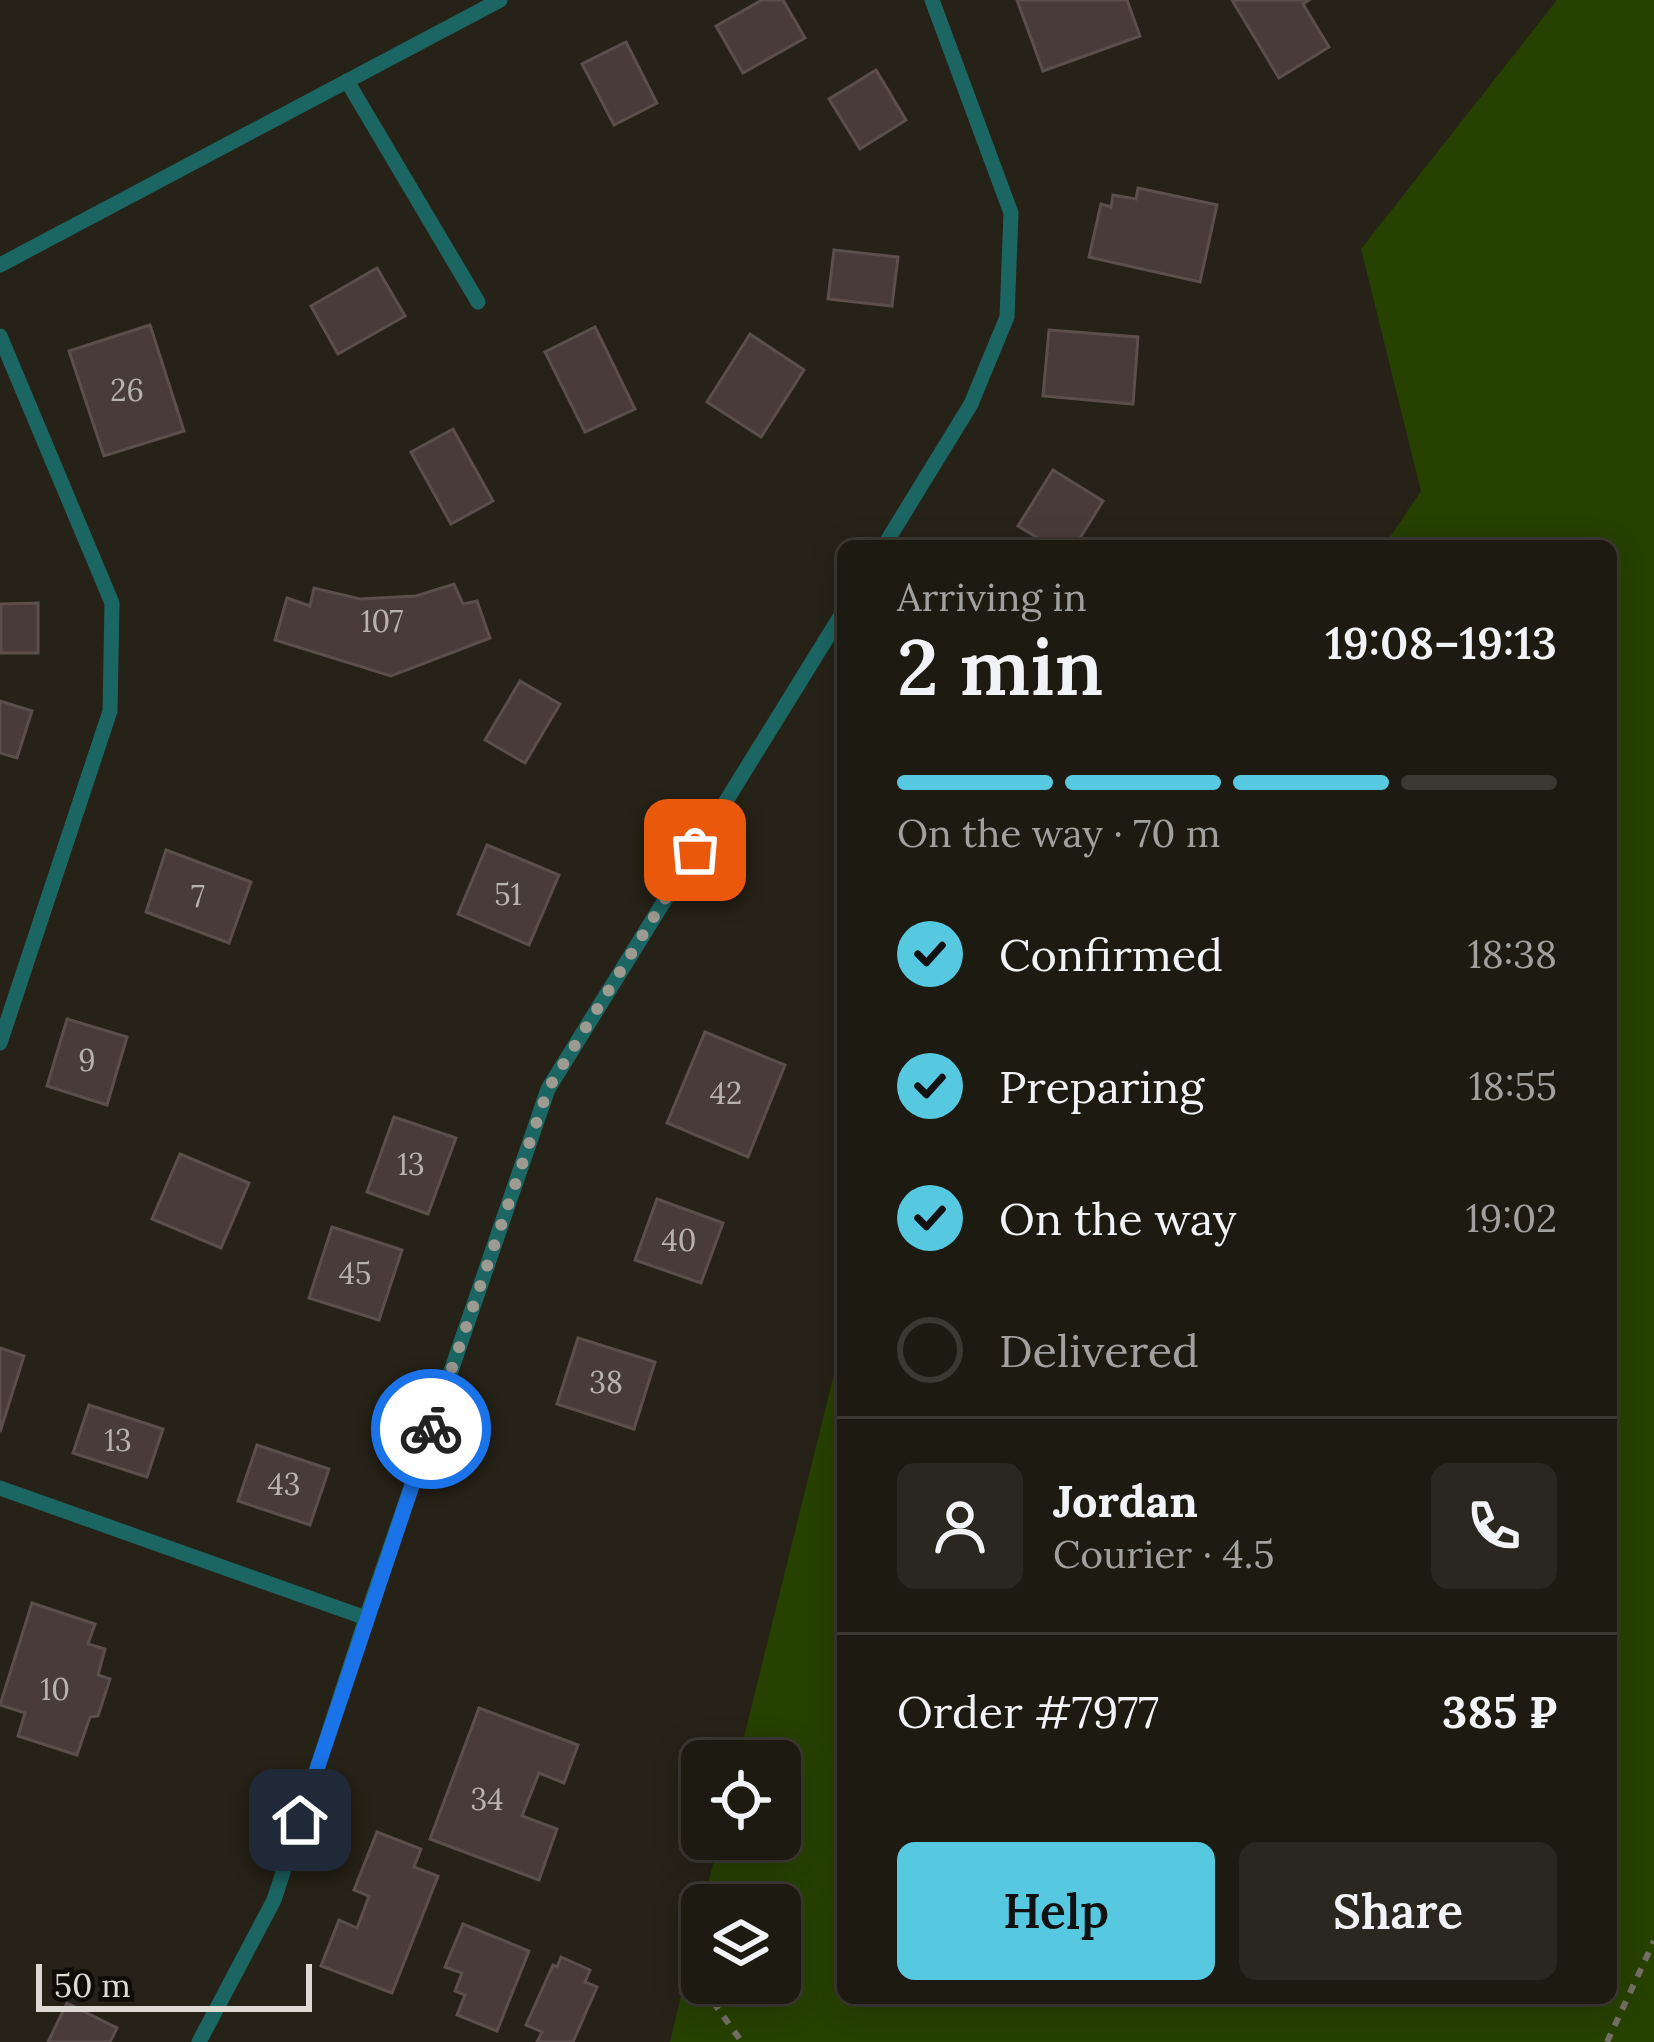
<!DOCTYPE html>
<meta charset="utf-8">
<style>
body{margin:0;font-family:Lora,serif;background:#29271f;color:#f1f3f6;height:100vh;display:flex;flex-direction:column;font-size:45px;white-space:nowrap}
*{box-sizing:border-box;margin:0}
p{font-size:39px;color:#a0a19f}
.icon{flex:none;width:66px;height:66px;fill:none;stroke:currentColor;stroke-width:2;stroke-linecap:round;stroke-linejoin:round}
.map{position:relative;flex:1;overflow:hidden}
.panel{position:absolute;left:837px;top:540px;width:780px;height:1464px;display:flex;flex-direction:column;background:#1c1a11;border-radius:18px;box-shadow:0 6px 30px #0003,0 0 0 3px #3a3831}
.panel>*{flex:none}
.controls{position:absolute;left:681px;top:1740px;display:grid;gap:24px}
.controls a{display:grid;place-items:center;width:120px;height:120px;border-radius:18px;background:#1c1a11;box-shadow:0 6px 30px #0003,0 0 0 3px #3a3831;font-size:60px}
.scale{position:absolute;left:36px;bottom:30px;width:276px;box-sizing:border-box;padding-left:12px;border:6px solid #dddad3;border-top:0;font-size:33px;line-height:42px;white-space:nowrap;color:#dddad3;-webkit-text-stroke:9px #0d0c07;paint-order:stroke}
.pin{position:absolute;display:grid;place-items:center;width:102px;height:102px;color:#fff;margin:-51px;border-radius:24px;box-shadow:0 6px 18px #0006}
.courier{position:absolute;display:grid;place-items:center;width:120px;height:120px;margin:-60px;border:9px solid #1a73e8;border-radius:50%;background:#fff;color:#222;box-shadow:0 3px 15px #0007}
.headline em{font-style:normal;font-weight:600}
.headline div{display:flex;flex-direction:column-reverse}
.headline{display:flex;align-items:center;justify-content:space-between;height:204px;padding:0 60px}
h1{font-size:78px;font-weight:600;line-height:90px}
.bar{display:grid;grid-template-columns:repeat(4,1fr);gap:18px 12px;align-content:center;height:144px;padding:0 60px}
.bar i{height:15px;border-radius:9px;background:#3a3831}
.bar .current{background:#56c9e0}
.bar p{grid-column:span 4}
.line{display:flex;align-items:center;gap:30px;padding:0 60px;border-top:3px solid #3a3831}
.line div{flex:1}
.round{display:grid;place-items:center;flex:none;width:126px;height:126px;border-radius:18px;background:#29271f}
ol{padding:0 60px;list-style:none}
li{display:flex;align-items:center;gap:36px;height:132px}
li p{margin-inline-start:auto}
li .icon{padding:12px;border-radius:50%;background:#56c9e0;color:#111;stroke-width:4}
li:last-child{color:#a0a19f}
li i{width:66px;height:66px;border:6px solid #3a3831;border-radius:50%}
.action{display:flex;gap:24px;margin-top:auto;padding:24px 60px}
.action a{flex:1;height:138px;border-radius:18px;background:#56c9e0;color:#111;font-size:48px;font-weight:600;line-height:138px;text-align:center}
.action a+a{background:#29271f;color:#f1f3f6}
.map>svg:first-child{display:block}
.green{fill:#274101}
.building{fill:#493b38;stroke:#5c4e4b;stroke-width:3}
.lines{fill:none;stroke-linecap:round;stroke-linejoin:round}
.path{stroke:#736f66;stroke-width:6;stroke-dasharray:9 9;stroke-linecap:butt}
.lane{stroke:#1b6663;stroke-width:15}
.done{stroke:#9d9a91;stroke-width:12;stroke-dasharray:0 21.6}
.route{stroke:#1a73e8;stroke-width:15}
.labels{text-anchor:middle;stroke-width:12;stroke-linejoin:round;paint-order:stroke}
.number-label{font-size:30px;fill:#b8b2ac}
</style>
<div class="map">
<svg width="1654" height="2042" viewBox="0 0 1654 2042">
<rect width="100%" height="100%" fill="#262217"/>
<path class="green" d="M 1557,0 L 1654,0 L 1654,2042 L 670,2042 L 702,1908 L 702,1983 L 780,1983 L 780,1905 L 703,1905 L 719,1839 L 780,1839 L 780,1761 L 738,1761 L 843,1338 L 843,1998 L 1611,1998 L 1611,546 L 1384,546 L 1421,491 L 1361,249 Z"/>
<g class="building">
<path d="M 762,0 L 783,0 L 805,38 L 743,73 L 716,26 Z"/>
<path d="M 1017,0 L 1127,0 L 1140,36 L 1043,71 Z"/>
<path d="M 1232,0 L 1309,0 L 1303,4 L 1329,47 L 1279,78 Z"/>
<path d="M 626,42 L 657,103 L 614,125 L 582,64 Z"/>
<path d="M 876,70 L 906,120 L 860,149 L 829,99 Z"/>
<path d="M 1138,188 L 1217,205 L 1200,282 L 1089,257 L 1101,204 L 1111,207 L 1113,195 L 1136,199 Z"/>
<path d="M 834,250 L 898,257 L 892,306 L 828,299 Z"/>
<path d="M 377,268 L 405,316 L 338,354 L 311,306 Z"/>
<path d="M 150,325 L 184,431 L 104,456 L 69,351 Z"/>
<path d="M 595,327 L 635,409 L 585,432 L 545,352 Z"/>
<path d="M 1049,330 L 1138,337 L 1133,404 L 1043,396 Z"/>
<path d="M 750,334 L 804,370 L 761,437 L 707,402 Z"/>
<path d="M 453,429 L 493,501 L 451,524 L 411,452 Z"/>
<path d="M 1053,470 L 1103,501 L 1075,546 L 1051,546 L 1018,526 Z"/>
<path d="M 454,584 L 463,604 L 477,601 L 490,638 L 391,676 L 275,640 L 287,598 L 310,606 L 314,588 L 360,599 L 416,596 Z"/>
<path d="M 38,603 L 38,653 L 1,653 L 1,604 Z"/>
<path d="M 520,681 L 560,704 L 525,763 L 485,740 Z"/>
<path d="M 0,701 L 32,711 L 17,758 L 0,753 Z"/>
<path d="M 487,845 L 559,875 L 529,945 L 458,914 Z"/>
<path d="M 166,850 L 251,882 L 229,943 L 146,912 Z"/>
<path d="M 67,1019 L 127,1037 L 107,1105 L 47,1086 Z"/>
<path d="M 705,1032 L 785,1065 L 748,1157 L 667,1123 Z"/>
<path d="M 394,1117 L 456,1138 L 428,1214 L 367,1192 Z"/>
<path d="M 180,1154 L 249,1183 L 221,1248 L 152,1219 Z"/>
<path d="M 657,1199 L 723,1223 L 701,1283 L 635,1260 Z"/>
<path d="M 332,1227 L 402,1250 L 379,1320 L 309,1298 Z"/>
<path d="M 578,1338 L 655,1362 L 634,1429 L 557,1404 Z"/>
<path d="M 0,1348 L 24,1356 L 0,1432 Z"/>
<path d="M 89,1405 L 163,1429 L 147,1477 L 73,1453 Z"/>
<path d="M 257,1445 L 329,1469 L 310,1525 L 238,1501 Z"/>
<path d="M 32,1603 L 95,1624 L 88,1644 L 105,1649 L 98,1675 L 110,1679 L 98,1716 L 90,1717 L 77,1755 L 18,1736 L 25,1713 L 0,1705 Z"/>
<path d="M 479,1708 L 578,1745 L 564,1783 L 539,1773 L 522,1816 L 557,1829 L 539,1880 L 430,1839 Z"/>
<path d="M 377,1832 L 421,1849 L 414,1867 L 438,1876 L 392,1993 L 321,1966 L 339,1920 L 357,1928 L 369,1896 L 354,1890 Z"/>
<path d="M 463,1924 L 529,1951 L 497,2031 L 457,2015 L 465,1995 L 455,1991 L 462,1973 L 445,1967 Z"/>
<path d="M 561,1957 L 590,1970 L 585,1982 L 597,1987 L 573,2042 L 537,2042 L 542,2032 L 526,2025 L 553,1965 L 557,1967 Z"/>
<path d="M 67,2003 L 117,2028 L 110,2042 L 48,2042 Z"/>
</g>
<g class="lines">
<g class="path">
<path d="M 713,2002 L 742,2042"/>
<path d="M 1607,2042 L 1654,1941"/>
</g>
<g class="lane">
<path d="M 347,81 L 478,302"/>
<path d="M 0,265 L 500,0"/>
<path d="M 0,336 L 112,603 L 110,711 L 0,1043"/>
<path d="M 884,546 L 971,404 L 1007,317 L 1011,213 L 932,0"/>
<path d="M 0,1488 L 366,1618"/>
<path d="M 199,2042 L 274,1900 L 366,1618 L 548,1089 L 843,612"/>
</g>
</g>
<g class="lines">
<path class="done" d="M 431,1429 L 548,1089 L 695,850"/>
<path class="route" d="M 300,1820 L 431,1429"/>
</g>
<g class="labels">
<g class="number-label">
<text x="127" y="401">26</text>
<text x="382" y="632">107</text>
<text x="508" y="905">51</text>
<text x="198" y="907">7</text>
<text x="87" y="1071">9</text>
<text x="726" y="1104">42</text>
<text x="411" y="1175">13</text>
<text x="679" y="1251">40</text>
<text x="355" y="1284">45</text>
<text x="606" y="1393">38</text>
<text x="118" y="1451">13</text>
<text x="284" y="1495">43</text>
<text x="55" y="1700">10</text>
<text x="487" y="1810">34</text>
</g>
</g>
</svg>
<div class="controls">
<a><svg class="icon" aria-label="locate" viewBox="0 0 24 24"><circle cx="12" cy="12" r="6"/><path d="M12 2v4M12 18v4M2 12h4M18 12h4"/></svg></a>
<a><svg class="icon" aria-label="layers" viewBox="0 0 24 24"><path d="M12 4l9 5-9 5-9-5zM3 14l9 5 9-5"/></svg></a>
</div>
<div class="scale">50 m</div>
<div class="pin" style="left:695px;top:850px;background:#ea580c"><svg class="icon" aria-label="bag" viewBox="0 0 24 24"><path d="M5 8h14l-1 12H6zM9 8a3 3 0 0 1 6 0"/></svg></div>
<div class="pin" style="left:300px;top:1820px;background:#1f2937"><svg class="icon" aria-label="home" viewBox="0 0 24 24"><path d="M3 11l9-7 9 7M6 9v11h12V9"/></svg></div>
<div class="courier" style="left:431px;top:1429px"><svg class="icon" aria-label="bike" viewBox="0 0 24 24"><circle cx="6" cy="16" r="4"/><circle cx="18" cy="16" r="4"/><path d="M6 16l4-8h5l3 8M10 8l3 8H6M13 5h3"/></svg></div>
<section class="panel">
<div class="headline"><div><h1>2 min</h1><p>Arriving in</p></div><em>19:08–19:13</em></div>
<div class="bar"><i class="current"></i><i class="current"></i><i class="current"></i><i></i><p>On the way · 70 m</p></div>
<ol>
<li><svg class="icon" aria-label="check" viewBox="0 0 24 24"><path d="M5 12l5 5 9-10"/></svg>Confirmed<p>18:38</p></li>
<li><svg class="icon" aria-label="check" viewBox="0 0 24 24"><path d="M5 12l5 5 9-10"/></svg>Preparing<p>18:55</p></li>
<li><svg class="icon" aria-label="check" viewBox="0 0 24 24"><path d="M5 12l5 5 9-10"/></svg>On the way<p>19:02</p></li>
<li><i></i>Delivered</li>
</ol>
<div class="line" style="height:216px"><a class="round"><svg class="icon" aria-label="person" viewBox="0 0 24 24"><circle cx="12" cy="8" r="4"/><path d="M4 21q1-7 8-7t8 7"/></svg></a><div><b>Jordan</b><p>Courier · 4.5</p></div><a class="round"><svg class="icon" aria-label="phone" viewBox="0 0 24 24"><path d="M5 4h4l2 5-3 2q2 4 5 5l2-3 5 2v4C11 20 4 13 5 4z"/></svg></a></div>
<div class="line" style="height:156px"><div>Order #7977</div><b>385 ₽</b></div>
<div class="action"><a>Help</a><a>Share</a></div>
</section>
</div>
